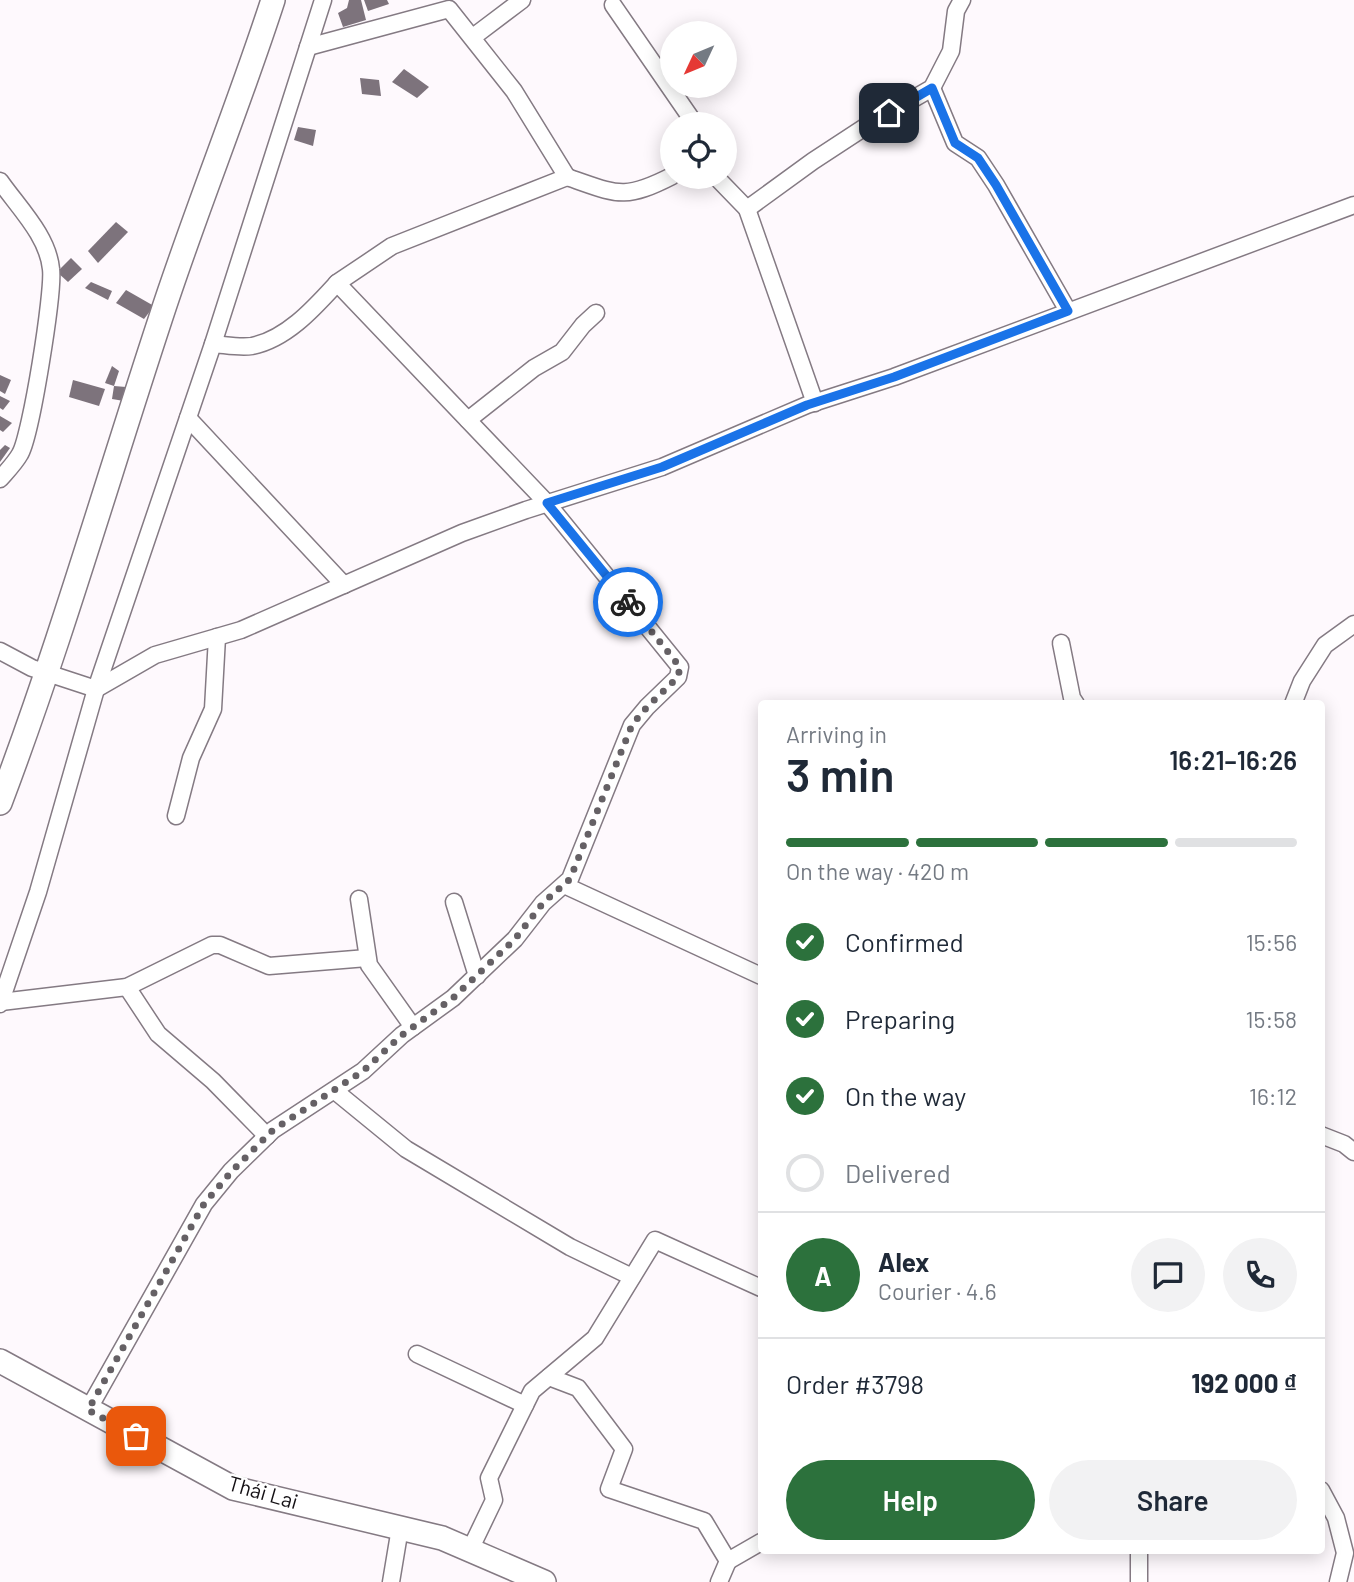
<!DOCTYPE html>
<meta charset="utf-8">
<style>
body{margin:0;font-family:Barlow,sans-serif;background:#f2f2f3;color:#1f2937;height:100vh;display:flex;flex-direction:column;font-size:26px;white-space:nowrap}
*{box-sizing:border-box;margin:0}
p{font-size:23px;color:#747a83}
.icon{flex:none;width:38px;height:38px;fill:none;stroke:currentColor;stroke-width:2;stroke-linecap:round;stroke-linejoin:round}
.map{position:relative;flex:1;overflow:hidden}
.details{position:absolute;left:758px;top:700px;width:567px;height:854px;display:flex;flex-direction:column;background:#fff;border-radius:7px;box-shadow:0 4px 18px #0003}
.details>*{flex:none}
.needle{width:46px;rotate:226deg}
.fabs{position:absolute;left:660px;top:21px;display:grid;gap:14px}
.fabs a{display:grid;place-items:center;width:77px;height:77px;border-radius:50%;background:#fff;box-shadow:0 4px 18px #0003;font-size:35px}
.pin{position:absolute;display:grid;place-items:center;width:60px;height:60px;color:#fff;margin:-30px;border-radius:14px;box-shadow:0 4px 10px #0006}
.courier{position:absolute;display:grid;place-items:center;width:70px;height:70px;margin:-35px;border:5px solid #1a73e8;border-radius:50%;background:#fff;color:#222;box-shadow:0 2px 9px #0007}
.headline em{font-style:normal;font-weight:600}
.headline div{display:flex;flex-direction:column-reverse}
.headline{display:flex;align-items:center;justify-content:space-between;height:119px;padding:0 28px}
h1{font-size:46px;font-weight:600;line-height:52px}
.bar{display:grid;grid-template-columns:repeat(4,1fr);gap:10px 7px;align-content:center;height:84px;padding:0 28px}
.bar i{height:9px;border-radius:5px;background:#e0e1e3}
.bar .on{background:#2c713c}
.bar p{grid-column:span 4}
.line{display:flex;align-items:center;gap:18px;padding:0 28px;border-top:2px solid #e0e1e3}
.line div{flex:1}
.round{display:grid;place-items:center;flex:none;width:74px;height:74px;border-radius:37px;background:#f2f2f3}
ol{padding:0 28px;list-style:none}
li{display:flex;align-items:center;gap:21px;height:77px}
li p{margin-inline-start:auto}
li .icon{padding:7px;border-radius:50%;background:#2c713c;color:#fff;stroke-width:4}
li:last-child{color:#747a83}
li i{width:38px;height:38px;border:4px solid #e0e1e3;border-radius:50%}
.cta{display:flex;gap:14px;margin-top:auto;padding:14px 28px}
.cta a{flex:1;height:80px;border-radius:42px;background:#2c713c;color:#fff;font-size:28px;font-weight:600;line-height:80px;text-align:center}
.cta a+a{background:#f2f2f3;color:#1f2937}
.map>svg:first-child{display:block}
.building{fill:#7d737c}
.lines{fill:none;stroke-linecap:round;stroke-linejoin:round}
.street-casing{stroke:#847a83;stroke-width:19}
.secondary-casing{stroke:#847a83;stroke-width:26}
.street{stroke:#fff;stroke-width:16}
.secondary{stroke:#fff;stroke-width:23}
.done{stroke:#656165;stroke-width:7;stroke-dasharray:0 12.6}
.route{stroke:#1a73e8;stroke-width:9}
.labels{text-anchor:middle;stroke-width:5;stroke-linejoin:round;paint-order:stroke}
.street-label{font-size:21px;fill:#130f13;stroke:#fff}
</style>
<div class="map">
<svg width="1354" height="1582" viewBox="0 0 1354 1582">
<rect width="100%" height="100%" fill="#fef9fd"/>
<g class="building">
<path d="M 349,0 L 361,0 L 366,20 L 343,27 L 338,13 L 347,8 Z"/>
<path d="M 364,0 L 387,0 L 389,4 L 368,11 Z"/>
<path d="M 404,69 L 429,87 L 417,98 L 392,82 Z"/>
<path d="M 360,78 L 379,80 L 381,96 L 362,94 Z"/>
<path d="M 298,127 L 316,130 L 313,146 L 294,140 Z"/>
<path d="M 116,222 L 128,232 L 98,263 L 88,251 Z"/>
<path d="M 71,258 L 82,269 L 68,282 L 57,272 Z"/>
<path d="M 91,282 L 112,291 L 108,300 L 85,288 Z"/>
<path d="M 126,290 L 154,306 L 144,319 L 116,303 Z"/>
<path d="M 112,366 L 119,371 L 114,386 L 105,383 Z"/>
<path d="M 0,375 L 11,380 L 5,394 L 0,391 Z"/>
<path d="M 73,380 L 105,389 L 99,406 L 69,397 Z"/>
<path d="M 114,386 L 138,388 L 130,402 L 112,399 Z"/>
<path d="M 0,396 L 10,401 L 3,410 L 0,408 Z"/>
<path d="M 0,416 L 12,423 L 3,432 L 0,430 Z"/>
<path d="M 5,445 L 10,448 L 0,462 L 0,450 Z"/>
</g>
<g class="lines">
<defs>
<g id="street">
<path d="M 613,5 L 695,124"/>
<path d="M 473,37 L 522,0"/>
<path d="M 932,88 L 955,143 L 978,158 L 996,185 L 1068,311"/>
<path d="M 567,177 C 617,194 623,201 672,176"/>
<path d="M 716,177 L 747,209 L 815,403"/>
<path d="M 0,181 C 18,207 48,236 51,269 C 54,291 31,436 20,454 C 15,463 7,471 0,479"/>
<path d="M 747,209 L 813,161 L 868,125 L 932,88 L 951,51 L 956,11 L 962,0"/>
<path d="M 213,344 C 226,345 240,348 252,346 C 287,339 315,307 337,283"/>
<path d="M 188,418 L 344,585"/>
<path d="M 468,420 L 534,368 L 562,352 L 583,325 L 596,313"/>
<path d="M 1061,643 L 1072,698 L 1076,704"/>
<path d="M 0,651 L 32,668 L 96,689 L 155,655 L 241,630 L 462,533 L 526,510 L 662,467 L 807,405 L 894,377 L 1354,205"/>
<path d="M 1293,704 L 1302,681 L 1325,645 L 1354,624"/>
<path d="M 176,816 L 191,758 L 213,709 L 217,637"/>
<path d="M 564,885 L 761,976"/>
<path d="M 359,899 L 369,965 L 413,1027"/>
<path d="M 454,902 L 477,976"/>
<path d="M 127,987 L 158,1034 L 213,1081 L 267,1136"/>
<path d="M 1,1002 L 127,987 L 212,945 L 220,945 L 269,966 L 367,958"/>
<path d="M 0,1004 L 38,892 L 96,689 L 213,344 L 323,0"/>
<path d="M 335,1091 L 406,1149 L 570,1247 L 632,1277"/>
<path d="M 1321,1135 L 1344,1144 L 1354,1152"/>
<path d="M 417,1354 L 525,1405"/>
<path d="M 549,1377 L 578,1388 L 624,1449 L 609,1489 L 704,1521 L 728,1561 L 719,1582"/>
<path d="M 88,1410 L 204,1204 L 231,1171 L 273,1130 L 363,1071 L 402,1035 L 453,998 L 515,939 L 543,903 L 570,879 L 632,725 L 647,707 L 678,677 L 680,667 L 547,503 L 337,283 L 392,246 L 567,177 L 514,91 L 449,9 L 308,47"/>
<path d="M 1321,1490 L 1336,1518 L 1345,1553 L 1338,1582"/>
<path d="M 470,1550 L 494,1500 L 489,1478 L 532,1391 L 595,1338 L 655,1240 L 761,1288"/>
<path d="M 1139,1550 L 1139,1582"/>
<path d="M 728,1561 L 761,1542"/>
<path d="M 391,1582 L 400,1528"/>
</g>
<g id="secondary">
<path d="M 0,803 C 60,644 107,481 160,320 C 195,212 238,108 273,0"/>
<path d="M 0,1361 L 233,1488 L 442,1538 L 544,1582"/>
</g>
</defs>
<use href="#street" class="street-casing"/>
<use href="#secondary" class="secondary-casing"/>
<use href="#street" class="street"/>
<use href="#secondary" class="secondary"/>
</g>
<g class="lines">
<path class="done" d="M 136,1436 L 88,1410 L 204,1204 L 232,1171 L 273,1130 L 363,1071 L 402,1035 L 453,998 L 515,939 L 543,903 L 570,879 L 632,725 L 647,707 L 678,677 L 680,667 L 628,602"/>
<path class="route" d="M 628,602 L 547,503 L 662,467 L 807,405 L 894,377 L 1068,311 L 996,185 L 978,158 L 955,143 L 932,88 L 889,113"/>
</g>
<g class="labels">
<g class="street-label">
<text transform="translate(263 1493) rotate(16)" y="7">Thái Lai</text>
</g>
</g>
</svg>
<div class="fabs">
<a><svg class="needle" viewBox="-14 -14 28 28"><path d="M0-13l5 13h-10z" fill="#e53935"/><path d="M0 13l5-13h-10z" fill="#747a83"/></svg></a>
<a><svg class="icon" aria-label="locate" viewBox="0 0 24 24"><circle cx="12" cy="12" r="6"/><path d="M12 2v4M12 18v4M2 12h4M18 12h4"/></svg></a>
</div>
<div class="pin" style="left:136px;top:1436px;background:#ea580c"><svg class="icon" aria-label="bag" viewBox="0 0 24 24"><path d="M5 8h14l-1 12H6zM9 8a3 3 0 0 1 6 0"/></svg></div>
<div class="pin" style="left:889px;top:113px;background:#1f2937"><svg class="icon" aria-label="home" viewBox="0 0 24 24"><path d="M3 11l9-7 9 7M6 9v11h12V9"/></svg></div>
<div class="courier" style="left:628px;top:602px"><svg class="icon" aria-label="bike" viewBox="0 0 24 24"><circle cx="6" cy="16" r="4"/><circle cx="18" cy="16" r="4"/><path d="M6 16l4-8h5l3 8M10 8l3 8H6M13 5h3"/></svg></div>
<section class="details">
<div class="headline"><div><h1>3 min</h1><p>Arriving in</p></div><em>16:21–16:26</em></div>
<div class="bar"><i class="on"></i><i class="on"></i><i class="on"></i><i></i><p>On the way · 420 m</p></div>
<ol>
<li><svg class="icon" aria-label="check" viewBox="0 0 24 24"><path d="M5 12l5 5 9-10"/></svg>Confirmed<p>15:56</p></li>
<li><svg class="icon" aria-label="check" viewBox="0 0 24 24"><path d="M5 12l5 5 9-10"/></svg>Preparing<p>15:58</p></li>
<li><svg class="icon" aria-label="check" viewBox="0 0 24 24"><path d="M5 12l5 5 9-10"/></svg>On the way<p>16:12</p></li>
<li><i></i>Delivered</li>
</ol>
<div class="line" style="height:126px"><b class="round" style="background:#2c713c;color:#fff">A</b><div><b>Alex</b><p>Courier · 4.6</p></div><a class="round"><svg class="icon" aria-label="chat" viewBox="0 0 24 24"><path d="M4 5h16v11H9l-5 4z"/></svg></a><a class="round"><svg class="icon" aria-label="phone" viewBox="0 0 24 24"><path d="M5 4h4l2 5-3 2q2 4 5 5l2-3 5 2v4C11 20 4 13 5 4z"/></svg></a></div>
<div class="line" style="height:91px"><div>Order #3798</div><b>192 000 ₫</b></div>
<div class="cta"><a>Help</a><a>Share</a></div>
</section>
</div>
